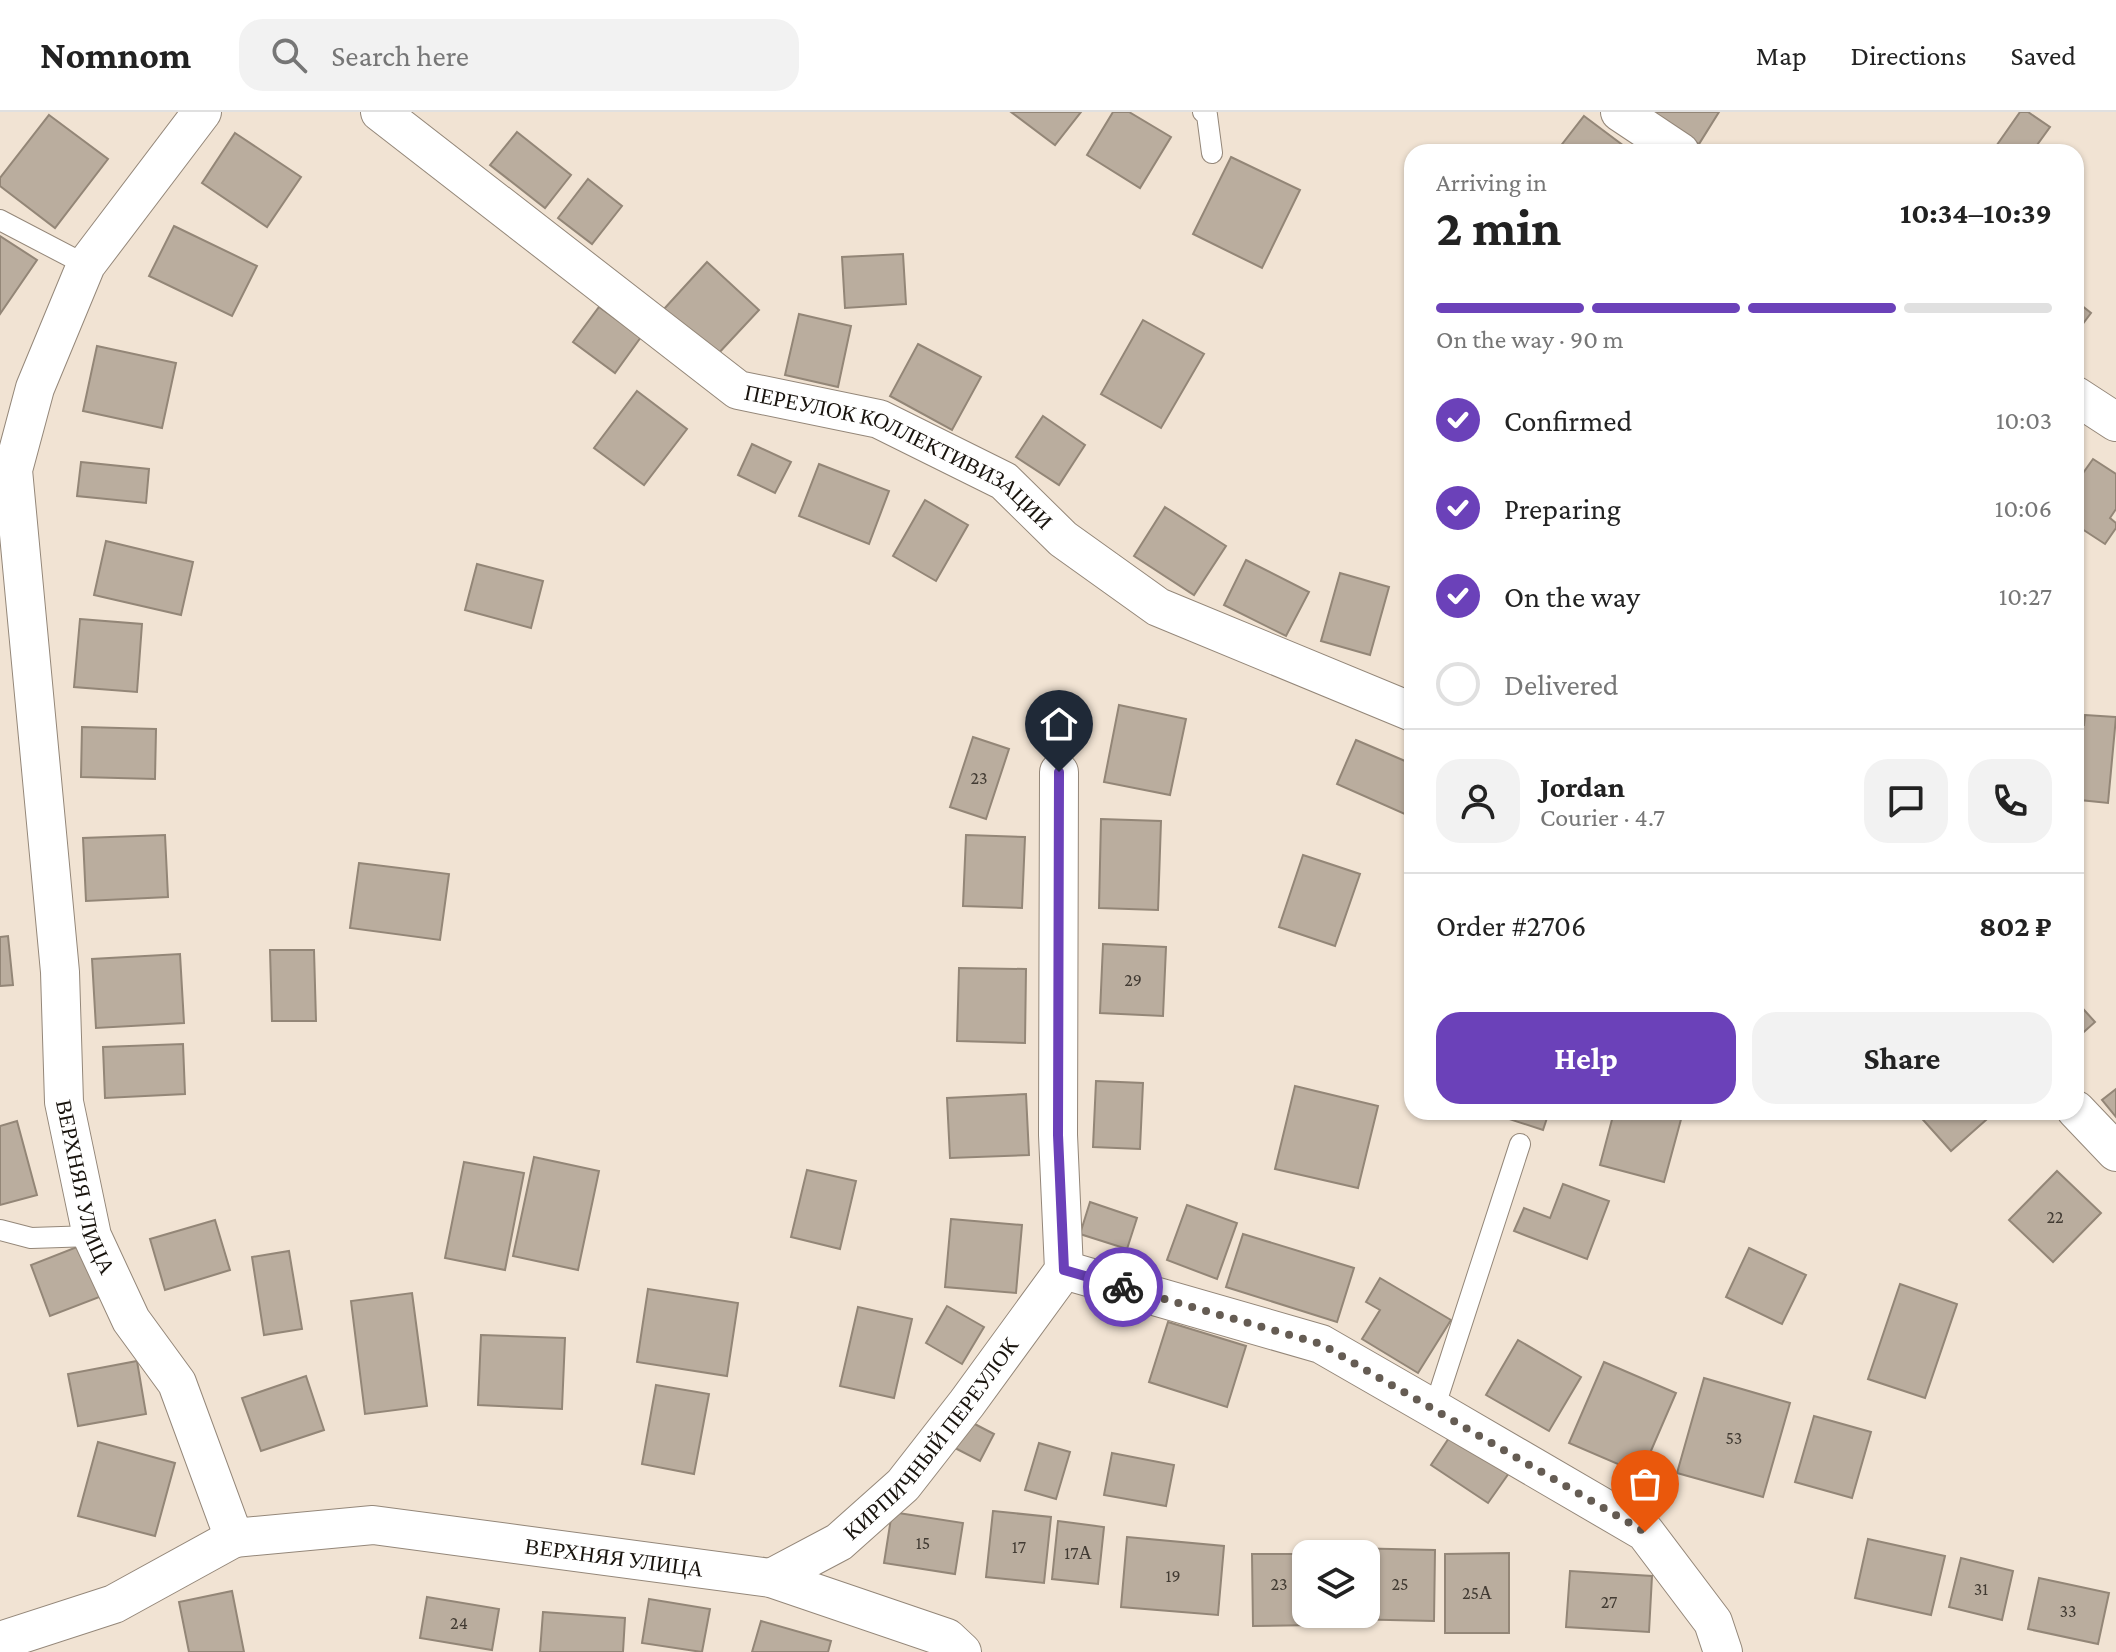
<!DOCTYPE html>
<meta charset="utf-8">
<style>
body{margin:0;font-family:"Crimson Pro",serif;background:#f2f2f2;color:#222;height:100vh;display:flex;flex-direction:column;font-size:30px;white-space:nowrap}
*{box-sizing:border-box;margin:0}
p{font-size:26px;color:#767676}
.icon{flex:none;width:44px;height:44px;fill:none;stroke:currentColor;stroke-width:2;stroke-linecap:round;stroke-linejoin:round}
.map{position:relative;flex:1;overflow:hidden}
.side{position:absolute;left:1404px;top:32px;width:680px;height:976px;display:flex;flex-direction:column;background:#fff;border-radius:24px;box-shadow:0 2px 6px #0004}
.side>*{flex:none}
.tools{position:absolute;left:1292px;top:1428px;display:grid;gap:16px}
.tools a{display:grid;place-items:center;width:88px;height:88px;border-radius:16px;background:#fff;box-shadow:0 2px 6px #0004;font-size:40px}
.pin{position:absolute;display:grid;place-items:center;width:68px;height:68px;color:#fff;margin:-82px -34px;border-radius:50% 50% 50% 0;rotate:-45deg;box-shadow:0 0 8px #0007}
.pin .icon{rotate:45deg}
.courier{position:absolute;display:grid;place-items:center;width:80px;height:80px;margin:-40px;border:6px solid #6b41b9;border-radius:50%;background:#fff;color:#222;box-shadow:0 2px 10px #0007}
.overview em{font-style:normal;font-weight:700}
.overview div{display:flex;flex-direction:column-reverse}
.overview{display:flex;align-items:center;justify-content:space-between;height:136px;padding:0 32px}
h1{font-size:52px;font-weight:700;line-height:60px}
.bar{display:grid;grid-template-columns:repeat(4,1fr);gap:12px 8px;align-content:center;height:96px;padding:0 32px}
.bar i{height:10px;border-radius:6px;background:#e0e0e0}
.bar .current{background:#6b41b9}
.bar p{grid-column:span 4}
.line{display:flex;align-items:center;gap:20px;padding:0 32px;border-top:2px solid #e0e0e0}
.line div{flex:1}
.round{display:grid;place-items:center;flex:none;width:84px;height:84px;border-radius:24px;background:#f2f2f2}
ol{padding:0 32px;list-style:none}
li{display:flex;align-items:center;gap:24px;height:88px}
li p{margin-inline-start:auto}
li .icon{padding:8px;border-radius:50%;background:#6b41b9;color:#fff;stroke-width:4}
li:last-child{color:#767676}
li i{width:44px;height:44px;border:4px solid #e0e0e0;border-radius:50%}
.cta{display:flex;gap:16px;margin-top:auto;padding:16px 32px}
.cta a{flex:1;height:92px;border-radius:24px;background:#6b41b9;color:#fff;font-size:32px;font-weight:700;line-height:92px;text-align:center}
.cta a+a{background:#f2f2f2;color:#222}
header{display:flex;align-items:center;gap:48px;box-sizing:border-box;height:112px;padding:0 40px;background:#fff;border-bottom:2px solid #e0e0e0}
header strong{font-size:38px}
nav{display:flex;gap:44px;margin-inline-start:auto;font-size:28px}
.search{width:560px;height:72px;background:#f2f2f2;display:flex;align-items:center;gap:20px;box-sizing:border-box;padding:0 28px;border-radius:24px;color:#767676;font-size:30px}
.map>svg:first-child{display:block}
.building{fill:#baad9e;stroke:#938677;stroke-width:2}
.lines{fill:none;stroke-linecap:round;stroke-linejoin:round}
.lane-casing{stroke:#948779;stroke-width:22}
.street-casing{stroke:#948779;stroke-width:40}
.lane{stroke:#fff;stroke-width:20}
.street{stroke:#fff;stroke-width:38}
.done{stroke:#655c53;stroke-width:8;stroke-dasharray:0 14.4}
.route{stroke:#6b41b9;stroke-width:10}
.labels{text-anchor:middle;stroke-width:6;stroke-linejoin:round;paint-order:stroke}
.number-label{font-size:18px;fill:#413a32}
.street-label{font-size:22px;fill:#19140e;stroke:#fef0e0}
</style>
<header>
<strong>Nomnom</strong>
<div class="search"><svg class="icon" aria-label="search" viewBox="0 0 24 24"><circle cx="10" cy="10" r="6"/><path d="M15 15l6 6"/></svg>Search here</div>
<nav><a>Map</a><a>Directions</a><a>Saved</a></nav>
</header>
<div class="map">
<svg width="2116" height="1540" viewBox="0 0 2116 1540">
<rect width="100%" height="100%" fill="#f1e3d3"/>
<g class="building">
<path d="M 1011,0 L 1081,0 L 1055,33 Z"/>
<path d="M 1113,0 L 1129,0 L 1171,25 L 1140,76 L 1087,43 Z"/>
<path d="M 1648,0 L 1719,0 L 1699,32 Z"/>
<path d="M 2020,0 L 2028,0 L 2050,15 L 2032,40 L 1992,40 Z"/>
<path d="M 49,3 L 108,47 L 55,116 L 0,74 L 0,66 Z"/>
<path d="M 1584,4 L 1632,40 L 1556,40 Z"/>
<path d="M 517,20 L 571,63 L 545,96 L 490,53 Z"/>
<path d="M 235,21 L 301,65 L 267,115 L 202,71 Z"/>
<path d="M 1231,45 L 1300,78 L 1262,156 L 1193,122 Z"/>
<path d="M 588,67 L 622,94 L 592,132 L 558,106 Z"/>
<path d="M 174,114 L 257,154 L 232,204 L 149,164 Z"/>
<path d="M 0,124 L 37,148 L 0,202 Z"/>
<path d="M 903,142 L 906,192 L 845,196 L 842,145 Z"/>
<path d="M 707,150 L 759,198 L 716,244 L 664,197 Z"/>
<path d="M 2076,189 L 2091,201 L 2076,221 Z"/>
<path d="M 599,195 L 641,225 L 615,261 L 573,230 Z"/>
<path d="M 799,202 L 851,214 L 838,275 L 785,263 Z"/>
<path d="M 1143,208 L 1204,242 L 1161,316 L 1101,282 Z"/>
<path d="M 918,232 L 981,265 L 952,318 L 890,284 Z"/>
<path d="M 97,234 L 176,251 L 162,316 L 83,299 Z"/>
<path d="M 637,279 L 687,317 L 644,373 L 594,336 Z"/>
<path d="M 1043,304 L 1085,333 L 1059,373 L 1016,345 Z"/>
<path d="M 752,332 L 791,350 L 775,381 L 738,363 Z"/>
<path d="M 2093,347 L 2116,362 L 2116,397 L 2110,406 L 2116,411 L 2116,416 L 2105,432 L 2076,413 L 2076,356 L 2083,361 Z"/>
<path d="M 81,350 L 149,357 L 146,391 L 77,384 Z"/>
<path d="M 819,352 L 889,379 L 869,432 L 799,404 Z"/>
<path d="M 925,388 L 968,413 L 936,469 L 893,444 Z"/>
<path d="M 1165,395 L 1226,434 L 1194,483 L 1134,444 Z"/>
<path d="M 106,429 L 193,450 L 181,503 L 94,483 Z"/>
<path d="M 1246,448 L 1309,480 L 1286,524 L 1224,493 Z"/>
<path d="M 477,452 L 543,469 L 531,516 L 465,498 Z"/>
<path d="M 1340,461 L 1389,475 L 1370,543 L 1321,529 Z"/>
<path d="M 80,507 L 142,512 L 137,580 L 74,575 Z"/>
<path d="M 1119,593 L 1186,607 L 1170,683 L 1104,670 Z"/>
<path d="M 2085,603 L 2116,605 L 2108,691 L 2080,688 L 2081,678 L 2076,678 L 2076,613 L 2084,613 Z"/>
<path d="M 82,615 L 156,617 L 155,667 L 81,665 Z"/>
<path d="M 973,625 L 1009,637 L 986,707 L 950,695 Z"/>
<path d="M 1356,628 L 1412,652 L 1412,693 L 1407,703 L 1337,672 Z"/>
<path d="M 1101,707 L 1161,709 L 1158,798 L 1099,796 Z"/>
<path d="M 165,723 L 168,785 L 86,789 L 83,726 Z"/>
<path d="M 966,723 L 1025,725 L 1022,796 L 963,794 Z"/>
<path d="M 1303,743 L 1360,762 L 1335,834 L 1279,815 Z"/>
<path d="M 359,751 L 449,762 L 440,828 L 350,816 Z"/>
<path d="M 8,824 L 13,873 L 0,874 L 0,825 Z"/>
<path d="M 1103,832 L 1166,835 L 1163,904 L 1100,901 Z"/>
<path d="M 270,838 L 314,838 L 316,909 L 272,909 Z"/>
<path d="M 180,842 L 184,911 L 96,916 L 92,847 Z"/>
<path d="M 959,856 L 1026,857 L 1025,931 L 957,929 Z"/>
<path d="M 2076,889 L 2095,910 L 2076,927 Z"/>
<path d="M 183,932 L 185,982 L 105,986 L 103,935 Z"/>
<path d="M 1096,969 L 1143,971 L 1140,1037 L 1093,1035 Z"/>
<path d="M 1295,974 L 1378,994 L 1358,1076 L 1275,1057 Z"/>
<path d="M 2116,977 L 2116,1005 L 2102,988 Z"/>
<path d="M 1026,982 L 1029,1043 L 950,1046 L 947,986 Z"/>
<path d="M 1488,1000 L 1549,1000 L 1543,1018 Z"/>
<path d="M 1614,1000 L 1683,1000 L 1664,1070 L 1600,1053 Z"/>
<path d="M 1916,1000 L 1995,1000 L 1951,1039 Z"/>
<path d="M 17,1009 L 37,1083 L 0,1093 L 0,1014 Z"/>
<path d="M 534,1045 L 599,1059 L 578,1158 L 513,1144 Z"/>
<path d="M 464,1050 L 524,1061 L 505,1158 L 445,1146 Z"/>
<path d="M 807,1058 L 856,1069 L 840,1137 L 791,1125 Z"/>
<path d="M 2057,1059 L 2101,1101 L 2053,1150 L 2009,1108 Z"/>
<path d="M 1563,1072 L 1609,1089 L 1587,1147 L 1514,1119 L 1524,1096 L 1550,1106 Z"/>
<path d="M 1090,1090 L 1137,1106 L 1127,1137 L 1080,1122 Z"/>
<path d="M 1187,1093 L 1237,1111 L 1217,1167 L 1167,1148 Z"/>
<path d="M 951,1107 L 1022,1113 L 1016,1181 L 945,1175 Z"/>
<path d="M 215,1108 L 230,1158 L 165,1178 L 150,1127 Z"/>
<path d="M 1243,1122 L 1354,1156 L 1337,1210 L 1226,1175 Z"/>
<path d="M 82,1133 L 102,1184 L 50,1204 L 31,1153 Z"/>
<path d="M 1749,1136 L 1806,1163 L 1782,1212 L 1726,1185 Z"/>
<path d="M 289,1139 L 302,1217 L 264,1223 L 252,1145 Z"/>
<path d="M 1380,1166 L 1451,1208 L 1418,1261 L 1362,1227 L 1380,1198 L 1366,1190 Z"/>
<path d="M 1900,1172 L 1957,1192 L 1925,1286 L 1868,1267 Z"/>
<path d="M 648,1177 L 738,1191 L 727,1264 L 637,1250 Z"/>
<path d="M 412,1181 L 427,1294 L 365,1302 L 351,1189 Z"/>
<path d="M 947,1194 L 984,1215 L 962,1252 L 926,1231 Z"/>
<path d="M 858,1195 L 912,1207 L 894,1286 L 840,1274 Z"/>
<path d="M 1168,1210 L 1246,1234 L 1227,1295 L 1149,1270 Z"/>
<path d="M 481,1223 L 565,1226 L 562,1297 L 478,1293 Z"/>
<path d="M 1518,1228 L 1581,1265 L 1549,1319 L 1486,1283 Z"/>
<path d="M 137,1249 L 146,1302 L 78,1314 L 68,1262 Z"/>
<path d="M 1604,1250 L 1676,1281 L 1641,1362 L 1569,1331 Z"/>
<path d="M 306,1264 L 324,1318 L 261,1339 L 242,1286 Z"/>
<path d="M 1704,1266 L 1790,1291 L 1763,1385 L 1677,1361 Z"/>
<path d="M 656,1273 L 709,1282 L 694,1362 L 642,1352 Z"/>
<path d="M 1814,1304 L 1871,1320 L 1852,1386 L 1795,1370 Z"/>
<path d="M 967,1308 L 994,1322 L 980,1349 L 953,1335 Z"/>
<path d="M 1451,1323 L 1509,1361 L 1488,1391 L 1431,1353 Z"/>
<path d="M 98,1330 L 175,1351 L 155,1424 L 78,1404 Z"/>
<path d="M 1039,1331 L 1070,1340 L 1056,1387 L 1025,1378 Z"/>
<path d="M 1112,1341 L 1174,1353 L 1166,1394 L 1104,1383 Z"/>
<path d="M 993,1399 L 1051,1405 L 1044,1471 L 986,1465 Z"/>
<path d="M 892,1400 L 963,1411 L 955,1462 L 884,1451 Z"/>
<path d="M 1058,1409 L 1104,1415 L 1098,1472 L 1052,1467 Z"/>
<path d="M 1127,1425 L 1224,1434 L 1218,1503 L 1121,1495 Z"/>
<path d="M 1868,1427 L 1945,1444 L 1931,1503 L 1855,1486 Z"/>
<path d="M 1347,1436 L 1435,1438 L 1434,1509 L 1345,1507 L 1345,1502 L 1366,1502 L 1366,1442 L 1347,1442 Z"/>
<path d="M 1509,1441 L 1509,1521 L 1445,1521 L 1445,1442 Z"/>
<path d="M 1252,1442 L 1315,1442 L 1306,1442 L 1306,1502 L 1316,1502 L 1316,1513 L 1253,1514 Z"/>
<path d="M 1961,1446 L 2013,1459 L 2002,1508 L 1949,1495 Z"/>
<path d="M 1570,1459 L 1652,1464 L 1649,1520 L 1566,1515 Z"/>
<path d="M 2039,1466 L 2109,1481 L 2098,1532 L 2028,1517 Z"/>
<path d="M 232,1479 L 244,1540 L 189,1540 L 179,1490 Z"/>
<path d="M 427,1485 L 499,1497 L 492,1538 L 420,1526 Z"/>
<path d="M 649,1487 L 710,1497 L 702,1540 L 642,1531 Z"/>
<path d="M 543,1500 L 625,1506 L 623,1540 L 540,1540 Z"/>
<path d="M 761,1509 L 831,1529 L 828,1540 L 752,1540 Z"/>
</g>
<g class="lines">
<defs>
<g id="lane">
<path d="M 1203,0 L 1207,3 L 1212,41"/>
<path d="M 0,108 L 86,153"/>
<path d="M 0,1118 L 31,1126 L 92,1124"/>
<path d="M 1434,1297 L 1520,1032"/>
</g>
<g id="street">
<path id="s1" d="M 202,0 L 86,153 L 35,276 L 13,358 L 60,860 L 64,990 L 92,1124 L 131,1208 L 177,1271 L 234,1426 L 373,1413 L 771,1466 L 947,1526 L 962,1540"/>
<path id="s2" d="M 380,0 L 738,278 L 879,307 L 1004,369 L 1063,427 L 1158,495 L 1412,600"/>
<path d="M 1620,0 L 1680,40"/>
<path d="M 2076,284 L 2116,310"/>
<path d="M 2076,998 L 2116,1040"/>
<path d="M 1064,1158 L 1321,1232 L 1434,1297 L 1645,1420 L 1713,1510 L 1723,1540"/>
<path id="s3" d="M 771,1466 L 839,1430 L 903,1373 L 967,1291 L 1064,1158 L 1058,1023 L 1059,660"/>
<path d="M 0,1529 L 114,1492 L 234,1426"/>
</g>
</defs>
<use href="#lane" class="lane-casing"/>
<use href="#street" class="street-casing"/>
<use href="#lane" class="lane"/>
<use href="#street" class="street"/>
</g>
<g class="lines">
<path class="done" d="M 1123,1175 L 1321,1232 L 1645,1420"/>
<path class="route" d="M 1059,660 L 1058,1023 L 1064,1158 L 1123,1175"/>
</g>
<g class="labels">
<g class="number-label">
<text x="979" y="672">23</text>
<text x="1133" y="874">29</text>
<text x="2055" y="1111">22</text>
<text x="1734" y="1332">53</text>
<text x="923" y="1437">15</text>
<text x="1019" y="1441">17</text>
<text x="1078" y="1447">17А</text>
<text x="1173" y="1470">19</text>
<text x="1279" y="1478">23</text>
<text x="1400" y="1478">25</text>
<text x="1981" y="1483">31</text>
<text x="1477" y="1487">25А</text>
<text x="1609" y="1496">27</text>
<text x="2068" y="1505">33</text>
<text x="459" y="1517">24</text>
</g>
<g class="street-label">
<text dy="8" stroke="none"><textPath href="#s2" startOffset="630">ПЕРЕУЛОК КОЛЛЕКТИВИЗАЦИИ</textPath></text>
<text dy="8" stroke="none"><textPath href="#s1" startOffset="1132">ВЕРХНЯЯ УЛИЦА</textPath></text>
<text dy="8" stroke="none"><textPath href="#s3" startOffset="216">КИРПИЧНЫЙ ПЕРЕУЛОК</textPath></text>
<text dy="8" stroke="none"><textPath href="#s1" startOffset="1900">ВЕРХНЯЯ УЛИЦА</textPath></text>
</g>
</g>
</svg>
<div class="tools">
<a><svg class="icon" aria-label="layers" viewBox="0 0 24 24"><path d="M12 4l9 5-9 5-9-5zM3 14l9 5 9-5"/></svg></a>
</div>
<div class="pin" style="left:1645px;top:1420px;background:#ea580c"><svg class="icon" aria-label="bag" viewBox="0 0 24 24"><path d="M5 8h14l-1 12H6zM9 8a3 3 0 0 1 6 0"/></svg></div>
<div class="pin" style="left:1059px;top:660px;background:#1f2937"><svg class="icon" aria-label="home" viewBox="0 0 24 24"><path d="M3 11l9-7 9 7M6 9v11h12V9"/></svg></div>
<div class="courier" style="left:1123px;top:1175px"><svg class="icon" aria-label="bike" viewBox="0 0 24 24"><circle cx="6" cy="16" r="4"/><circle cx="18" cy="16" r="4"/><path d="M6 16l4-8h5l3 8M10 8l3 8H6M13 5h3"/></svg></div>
<section class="side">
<div class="overview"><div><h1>2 min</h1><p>Arriving in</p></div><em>10:34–10:39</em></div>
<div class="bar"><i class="current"></i><i class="current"></i><i class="current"></i><i></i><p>On the way · 90 m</p></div>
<ol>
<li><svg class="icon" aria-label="check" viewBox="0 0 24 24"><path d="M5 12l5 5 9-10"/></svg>Confirmed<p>10:03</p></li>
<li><svg class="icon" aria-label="check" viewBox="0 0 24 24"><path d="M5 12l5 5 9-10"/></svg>Preparing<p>10:06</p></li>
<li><svg class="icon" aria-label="check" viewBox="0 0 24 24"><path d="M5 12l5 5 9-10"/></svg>On the way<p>10:27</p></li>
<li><i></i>Delivered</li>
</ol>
<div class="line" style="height:144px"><a class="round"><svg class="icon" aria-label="person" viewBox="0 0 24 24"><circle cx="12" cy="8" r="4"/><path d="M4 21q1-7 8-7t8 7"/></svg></a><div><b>Jordan</b><p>Courier · 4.7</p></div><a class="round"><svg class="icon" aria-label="chat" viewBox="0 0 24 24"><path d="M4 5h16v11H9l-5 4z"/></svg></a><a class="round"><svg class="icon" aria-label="phone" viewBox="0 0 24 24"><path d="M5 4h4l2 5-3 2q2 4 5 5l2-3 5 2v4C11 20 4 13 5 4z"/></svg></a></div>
<div class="line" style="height:104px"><div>Order #2706</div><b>802 ₽</b></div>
<div class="cta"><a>Help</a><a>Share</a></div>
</section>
</div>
